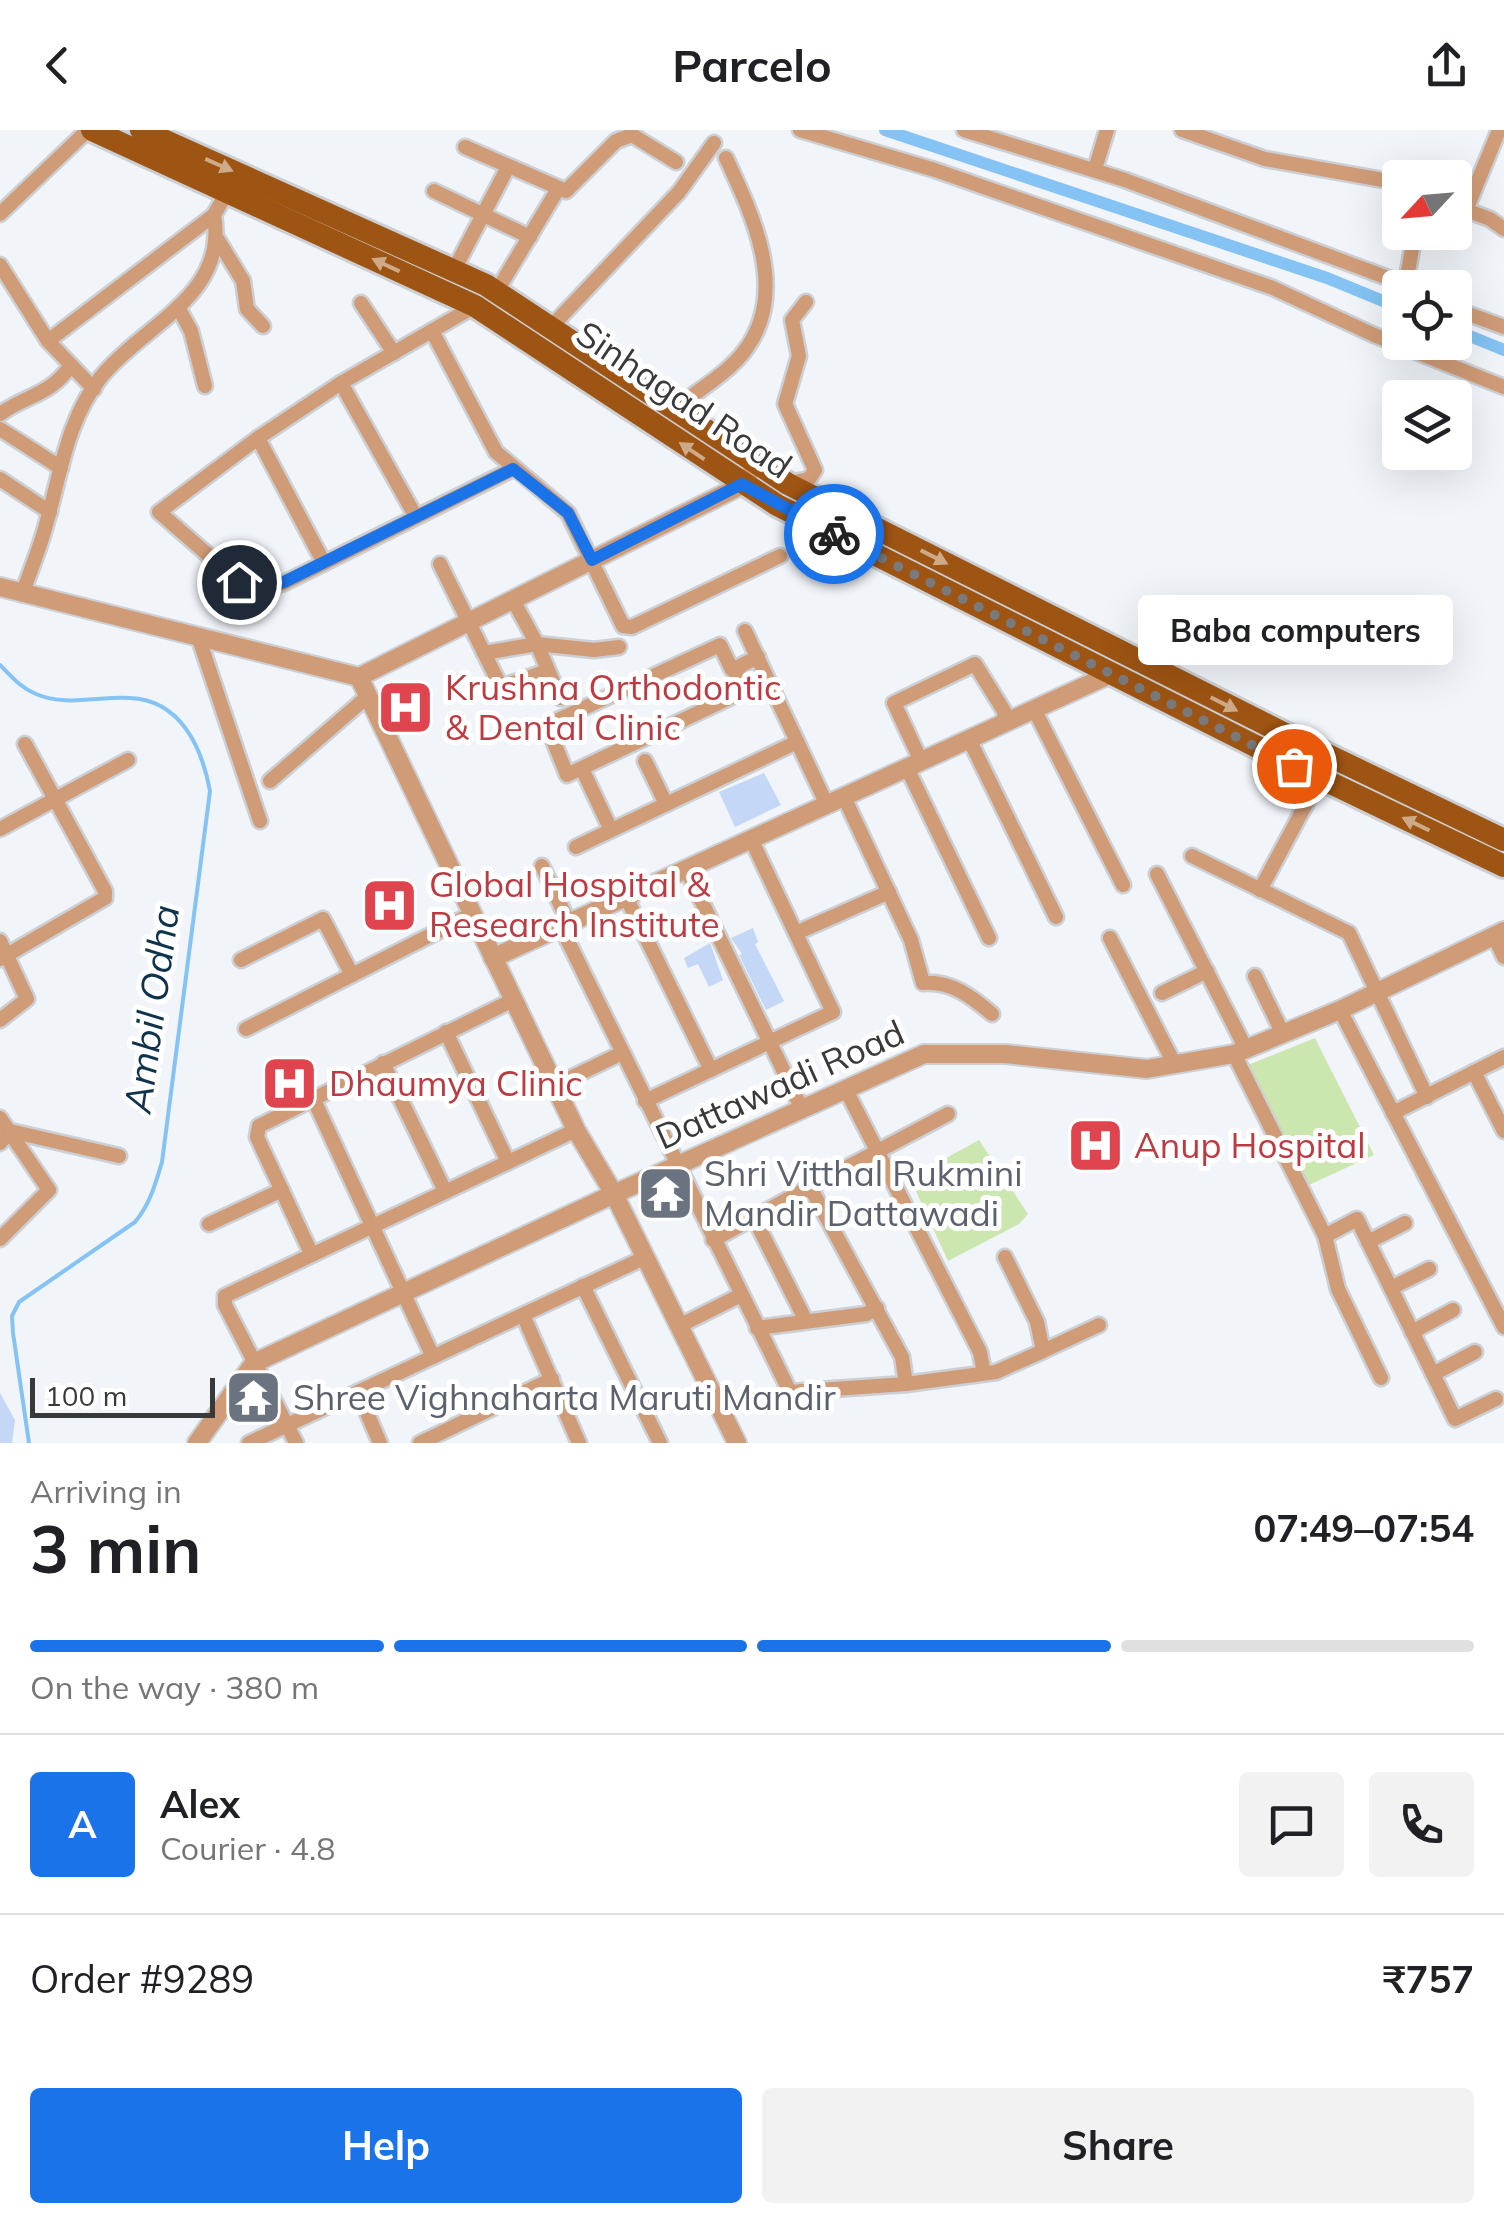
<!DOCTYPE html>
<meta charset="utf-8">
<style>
body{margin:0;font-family:Mulish,sans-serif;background:#f2f2f2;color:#202124;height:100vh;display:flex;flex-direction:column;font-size:38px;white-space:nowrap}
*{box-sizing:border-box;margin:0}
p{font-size:32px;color:#757577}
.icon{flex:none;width:55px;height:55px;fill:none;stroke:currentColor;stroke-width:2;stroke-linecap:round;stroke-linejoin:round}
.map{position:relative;height:1313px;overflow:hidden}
.panel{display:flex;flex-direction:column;background:#fff;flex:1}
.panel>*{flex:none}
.needle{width:65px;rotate:244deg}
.controls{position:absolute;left:1382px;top:30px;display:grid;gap:20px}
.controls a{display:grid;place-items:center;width:90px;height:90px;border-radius:10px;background:#fff;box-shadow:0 10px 40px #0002;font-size:50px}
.scale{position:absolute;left:30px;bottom:25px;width:185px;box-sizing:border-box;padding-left:10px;border:5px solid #38393b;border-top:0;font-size:28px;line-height:35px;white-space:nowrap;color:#38393b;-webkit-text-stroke:8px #fff;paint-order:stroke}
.pin{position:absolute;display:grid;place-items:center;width:85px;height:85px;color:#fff;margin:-42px;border:5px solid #fff;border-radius:50%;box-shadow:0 2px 10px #0007}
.courier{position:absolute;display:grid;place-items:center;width:100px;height:100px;margin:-50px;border:8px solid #1a73e8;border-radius:50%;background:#fff;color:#222;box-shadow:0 2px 12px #0007}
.bubble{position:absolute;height:70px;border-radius:10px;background:#fff;box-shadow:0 10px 40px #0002;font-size:32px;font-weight:700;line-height:70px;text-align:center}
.overview em{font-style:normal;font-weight:700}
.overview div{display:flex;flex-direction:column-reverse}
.overview{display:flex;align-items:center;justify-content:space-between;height:170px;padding:0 30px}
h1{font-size:65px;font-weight:700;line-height:75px}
.bar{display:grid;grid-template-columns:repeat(4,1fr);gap:15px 10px;align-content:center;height:120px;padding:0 30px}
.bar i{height:12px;border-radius:8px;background:#e0e0e0}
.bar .current{background:#1a73e8}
.bar p{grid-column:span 4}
.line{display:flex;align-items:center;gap:25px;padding:0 30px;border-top:2px solid #e0e0e0}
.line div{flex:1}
.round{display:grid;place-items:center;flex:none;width:105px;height:105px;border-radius:10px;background:#f2f2f2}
.action{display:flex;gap:20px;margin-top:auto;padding:20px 30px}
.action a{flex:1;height:115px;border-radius:10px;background:#1a73e8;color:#fff;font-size:40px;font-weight:700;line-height:115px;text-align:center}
.action a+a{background:#f2f2f2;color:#202124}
header{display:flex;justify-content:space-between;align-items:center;height:130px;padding:0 30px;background:#fff;font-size:45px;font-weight:700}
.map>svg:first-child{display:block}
.green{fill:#cce6af}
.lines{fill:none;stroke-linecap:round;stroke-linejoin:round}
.stream{stroke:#84c3f3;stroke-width:4}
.canal{stroke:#84c3f3;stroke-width:12}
.building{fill:#c5d7f6}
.minor-casing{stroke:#cccfd3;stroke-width:19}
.tertiary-casing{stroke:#cccfd3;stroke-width:22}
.primary-casing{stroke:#cccfd3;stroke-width:28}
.minor{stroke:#d09b77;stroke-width:14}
.tertiary{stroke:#d09b77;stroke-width:18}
.primary{stroke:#9e5413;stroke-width:22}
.oneway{fill:#ceaa89}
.done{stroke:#797a7e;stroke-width:10;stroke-dasharray:0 18}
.route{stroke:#1a73e8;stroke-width:12}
.labels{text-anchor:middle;stroke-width:10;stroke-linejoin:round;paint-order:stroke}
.street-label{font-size:35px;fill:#38393b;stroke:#fff}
.health-label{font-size:35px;fill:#be3a42;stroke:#fff;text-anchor:start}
.worship-label{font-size:35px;fill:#5b616d;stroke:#fff;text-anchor:start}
.water-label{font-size:38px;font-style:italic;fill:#0f334b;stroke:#fff}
</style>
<header><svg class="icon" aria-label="back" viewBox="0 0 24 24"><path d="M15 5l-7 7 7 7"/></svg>Parcelo<svg class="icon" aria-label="share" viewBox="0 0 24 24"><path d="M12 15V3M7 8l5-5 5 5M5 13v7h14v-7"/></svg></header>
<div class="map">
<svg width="1504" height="1313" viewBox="0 0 1504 1313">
<rect width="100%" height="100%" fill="#f1f4f9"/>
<g class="green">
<path d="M 1315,908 L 1374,1025 L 1309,1055 L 1248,935 Z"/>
<path d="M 979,1010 L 1028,1084 L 1019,1094 L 948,1131 L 910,1048 Z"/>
</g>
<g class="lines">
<path class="stream" d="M 0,535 C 11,546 21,558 36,564 C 66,577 99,566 130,568 C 181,570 202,618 210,661 L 162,1032 C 155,1055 150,1074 135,1092 L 19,1172 L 12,1186 L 13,1203 L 29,1313"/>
<g class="canal">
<path d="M 885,0 L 1327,148 L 1400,178"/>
<path d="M 1455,200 L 1504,220"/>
</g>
</g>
<g class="building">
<path d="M 764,643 L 781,675 L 735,697 L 719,662 Z"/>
<path d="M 753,798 L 758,812 L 755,814 L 784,871 L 766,880 L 739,825 L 742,824 L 731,808 Z"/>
<path d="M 710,813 L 723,850 L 709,857 L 698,834 L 688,838 L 684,828 Z"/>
<path d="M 0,1263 L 15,1290 L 12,1313 L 0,1313 Z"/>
</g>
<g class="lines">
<defs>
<g id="minor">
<path d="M 800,0 L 935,40 L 1273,158 L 1374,205 L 1504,257"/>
<path d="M 964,0 L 1125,50 L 1415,158"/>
<path d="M 1182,0 L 1265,29 L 1400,53"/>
<path d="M 465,17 L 566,61 L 616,11 L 632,5 L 676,32"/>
<path d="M 1095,39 L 1107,0"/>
<path d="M 434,61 L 530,107"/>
<path d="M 1455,76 L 1490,89 L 1504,99"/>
<path d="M 1466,80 L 1499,0"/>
<path d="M 0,84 L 88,0"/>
<path d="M 218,110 L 243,151 L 247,179 L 263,196"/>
<path d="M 0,135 L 48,211 L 94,259"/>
<path d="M 454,140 L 508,37"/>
<path d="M 1406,153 L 1415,102"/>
<path d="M 497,161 L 558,59"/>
<path d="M 361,173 L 394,223"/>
<path d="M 475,176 L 341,253 L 258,308 L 159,382 L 239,452 L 262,459 L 284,453 L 513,339"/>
<path d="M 178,177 L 191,201 L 205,256"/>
<path d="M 1455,179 L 1504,197"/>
<path d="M 552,196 L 679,62 L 714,13"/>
<path d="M 432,201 L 496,322 L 568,383 L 623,496 L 632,497 L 780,426"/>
<path d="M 48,211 L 214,85 L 227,62"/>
<path d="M 341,253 L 416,387"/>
<path d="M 674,279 C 697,261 729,243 746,219 C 789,160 752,84 726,28"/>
<path d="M 0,284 C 28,264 50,266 71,235"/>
<path d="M 0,299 L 61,338"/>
<path d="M 258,308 L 324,433"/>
<path d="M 0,349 L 50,382"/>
<path d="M 789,353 L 809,349 L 815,340 L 785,274 L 799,226 L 792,190 L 806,172"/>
<path d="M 440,434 L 501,557 L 547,541"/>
<path d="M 22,464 C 31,440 41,415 47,391 C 61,341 68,288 101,247 C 144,194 228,166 214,85"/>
<path d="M 745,501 L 827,675"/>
<path d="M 198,506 L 260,691"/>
<path d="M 484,523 L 537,514 L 513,470"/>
<path d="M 736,537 L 746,560 L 567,645 L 547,595 L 720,515 L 732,540 L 758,527"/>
<path d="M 560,568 L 537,514 L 594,520 L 619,517"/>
<path d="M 1034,579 L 1123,755"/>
<path d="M 969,609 L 1056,787"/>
<path d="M 645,631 L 666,674"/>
<path d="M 921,631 L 894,573 L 975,534 L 1004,581 L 1005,593"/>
<path d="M 907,638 L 989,808"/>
<path d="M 584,643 L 611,700"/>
<path d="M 270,651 L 368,566"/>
<path d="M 844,667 L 911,810 L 923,853 C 951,851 971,866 992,884"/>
<path d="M 0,699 L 128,630"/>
<path d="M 576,717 L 797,612"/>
<path d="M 1192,726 L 1349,803 L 1427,967"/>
<path d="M 542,736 L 569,793"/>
<path d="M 686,739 L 802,979"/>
<path d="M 1157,744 L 1246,919"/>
<path d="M 1260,760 L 1320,648"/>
<path d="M 626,767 L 711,940"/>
<path d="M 561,797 L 790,1262 L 906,1254 L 996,1242 L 1043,1221 L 1037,1192 L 1005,1127"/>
<path d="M 796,803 L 889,762"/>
<path d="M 1494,806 L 1504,827"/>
<path d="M 1110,808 L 1175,935"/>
<path d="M 0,811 L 27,869 L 0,890"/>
<path d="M 0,829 L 105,768 L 105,761 L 25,614"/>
<path d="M 241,830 L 323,789 L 352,845"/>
<path d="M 1255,846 L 1283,904"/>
<path d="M 1162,863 L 1207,841"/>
<path d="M 1340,880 L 1504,1197"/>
<path d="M 246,899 L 472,784"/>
<path d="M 446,902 L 508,1032"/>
<path d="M 1234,924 L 1325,1106 L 1338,1159 L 1381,1248"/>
<path d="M 383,933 L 445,1061"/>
<path d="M 1474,942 L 1504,1001"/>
<path d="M 554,956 L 622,923"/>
<path d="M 846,960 L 980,1222 L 984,1243"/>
<path d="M 313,968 L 433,1227"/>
<path d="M 645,971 L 833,882 L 751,709"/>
<path d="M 1393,983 L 1504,927"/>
<path d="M 0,988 L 49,1060 L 0,1109"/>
<path d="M 0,1013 L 10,1001 L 119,1026"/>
<path d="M 810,1057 L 948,984"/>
<path d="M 755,1090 L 806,1191"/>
<path d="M 209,1094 L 282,1060"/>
<path d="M 1325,1106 L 1357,1089 L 1455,1289 L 1496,1269"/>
<path d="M 713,1110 L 810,1057 L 902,1227 L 906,1254"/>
<path d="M 1368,1112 L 1405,1093"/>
<path d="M 311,1123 L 257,1007 L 259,996 L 513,870"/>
<path d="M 583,1156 L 660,1313"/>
<path d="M 1391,1158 L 1429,1139"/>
<path d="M 523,1185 L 579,1313"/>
<path d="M 679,1196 L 741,1165"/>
<path d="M 757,1198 L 866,1184 L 877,1178"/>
<path d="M 1412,1202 L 1453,1180"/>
<path d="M 1043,1221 L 1099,1195"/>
<path d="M 1433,1244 L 1475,1222"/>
<path d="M 358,1262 L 380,1313"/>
<path d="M 249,1313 L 646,1127"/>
<path d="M 296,1313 L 225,1175 L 225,1166 L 576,1000"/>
<path d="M 420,1313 L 552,1249"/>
</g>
<g id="tertiary">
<path d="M 0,457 L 359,547 L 742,355 L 748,346"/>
<path d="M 359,547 L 576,1000 L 614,1064 L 737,1313"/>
<path d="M 493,828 L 1111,544"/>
<path d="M 197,1313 L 254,1233 L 614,1064 L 924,924 L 1005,924 L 1147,939 L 1234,924 L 1340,880 L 1504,801"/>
</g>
<g id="primary">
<path d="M 92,0 L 475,176 L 777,375 L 1295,636 L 1504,736"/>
<path d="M 141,0 L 486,155 L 788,354 L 1305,614 L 1504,710"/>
</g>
</defs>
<use href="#minor" class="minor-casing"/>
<use href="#tertiary" class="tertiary-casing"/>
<use href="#primary" class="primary-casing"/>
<use href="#minor" class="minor"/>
<use href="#tertiary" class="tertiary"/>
<use href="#primary" class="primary"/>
</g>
<defs><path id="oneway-solid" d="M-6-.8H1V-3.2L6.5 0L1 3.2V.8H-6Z" transform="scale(2.5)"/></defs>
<g class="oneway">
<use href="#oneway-solid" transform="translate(219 35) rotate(24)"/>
<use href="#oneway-solid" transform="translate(386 135) rotate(-155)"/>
<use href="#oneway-solid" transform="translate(692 321) rotate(-146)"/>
<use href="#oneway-solid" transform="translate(934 427) rotate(27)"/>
<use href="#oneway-solid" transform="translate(1224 574) rotate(27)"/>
<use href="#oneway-solid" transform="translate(1416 694) rotate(-154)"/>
</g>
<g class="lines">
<path class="done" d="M 834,404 L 1294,636"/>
<path class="route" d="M 239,452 L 262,459 L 284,452 L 513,339 L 568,383 L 592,430 L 742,354 L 834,404"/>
</g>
<defs>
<symbol id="hospital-square" viewBox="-11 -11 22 22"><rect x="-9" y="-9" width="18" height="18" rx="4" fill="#e0444e" stroke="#fff"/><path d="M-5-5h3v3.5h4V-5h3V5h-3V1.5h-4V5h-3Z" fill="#fff"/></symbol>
<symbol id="temple-square" viewBox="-11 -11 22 22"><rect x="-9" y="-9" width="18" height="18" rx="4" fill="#6b7280" stroke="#fff"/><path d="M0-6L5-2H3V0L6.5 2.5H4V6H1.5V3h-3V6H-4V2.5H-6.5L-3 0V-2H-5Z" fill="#fff"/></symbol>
</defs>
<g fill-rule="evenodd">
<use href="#hospital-square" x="374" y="546" width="63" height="63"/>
<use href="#hospital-square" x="358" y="744" width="63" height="63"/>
<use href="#hospital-square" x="258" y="922" width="63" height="63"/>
<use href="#hospital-square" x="1064" y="984" width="63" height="63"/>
<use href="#temple-square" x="634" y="1032" width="63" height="63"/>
<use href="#temple-square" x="222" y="1236" width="63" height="63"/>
</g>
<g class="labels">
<g class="street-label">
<text transform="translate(684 270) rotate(34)" y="12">Sinhagad Road</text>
<text transform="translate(780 955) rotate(-24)" y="12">Dattawadi Road</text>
</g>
<g class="health-label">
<text x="445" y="570">Krushna Orthodontic<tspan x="445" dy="40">&amp; Dental Clinic</tspan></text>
<text x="429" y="767">Global Hospital &amp;<tspan x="429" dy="40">Research Institute</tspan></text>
<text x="329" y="966">Dhaumya Clinic</text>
<text x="1134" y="1028">Anup Hospital</text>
</g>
<g class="worship-label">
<text x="704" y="1056">Shri Vitthal Rukmini<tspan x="704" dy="40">Mandir Dattawadi</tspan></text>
<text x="293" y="1280">Shree Vighnaharta Maruti Mandir</text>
</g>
<g class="water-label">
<text transform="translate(152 879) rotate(-82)" y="13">Ambil Odha</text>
</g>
</g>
</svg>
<div class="controls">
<a><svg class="needle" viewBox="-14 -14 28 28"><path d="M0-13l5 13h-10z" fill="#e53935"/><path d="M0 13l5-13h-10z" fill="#757577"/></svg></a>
<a><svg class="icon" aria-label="locate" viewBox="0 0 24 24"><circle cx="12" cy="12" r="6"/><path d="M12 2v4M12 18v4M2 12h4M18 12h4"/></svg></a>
<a><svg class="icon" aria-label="layers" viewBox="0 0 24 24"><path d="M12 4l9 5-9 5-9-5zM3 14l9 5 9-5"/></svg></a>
</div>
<div class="scale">100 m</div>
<div class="pin" style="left:1294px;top:636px;background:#ea580c"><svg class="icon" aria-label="bag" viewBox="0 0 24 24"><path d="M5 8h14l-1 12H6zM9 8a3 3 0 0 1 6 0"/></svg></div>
<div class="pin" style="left:239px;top:452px;background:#1f2937"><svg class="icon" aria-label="home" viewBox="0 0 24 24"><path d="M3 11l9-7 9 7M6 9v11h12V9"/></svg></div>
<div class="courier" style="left:834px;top:404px"><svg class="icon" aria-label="bike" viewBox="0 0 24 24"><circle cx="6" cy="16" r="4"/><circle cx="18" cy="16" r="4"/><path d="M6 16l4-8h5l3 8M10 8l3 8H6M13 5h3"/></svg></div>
<div class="bubble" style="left:1138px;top:465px;width:315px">Baba computers</div>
</div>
<section class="panel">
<div class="overview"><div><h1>3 min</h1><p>Arriving in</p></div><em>07:49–07:54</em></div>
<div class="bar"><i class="current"></i><i class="current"></i><i class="current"></i><i></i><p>On the way · 380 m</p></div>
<div class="line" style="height:180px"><b class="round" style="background:#1a73e8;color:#fff">A</b><div><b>Alex</b><p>Courier · 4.8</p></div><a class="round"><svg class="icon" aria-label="chat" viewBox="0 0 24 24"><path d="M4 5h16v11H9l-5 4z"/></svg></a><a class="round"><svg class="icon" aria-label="phone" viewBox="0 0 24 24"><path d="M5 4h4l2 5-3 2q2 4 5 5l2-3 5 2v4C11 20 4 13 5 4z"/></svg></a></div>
<div class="line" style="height:130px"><div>Order #9289</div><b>₹757</b></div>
<div class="action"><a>Help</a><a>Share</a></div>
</section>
